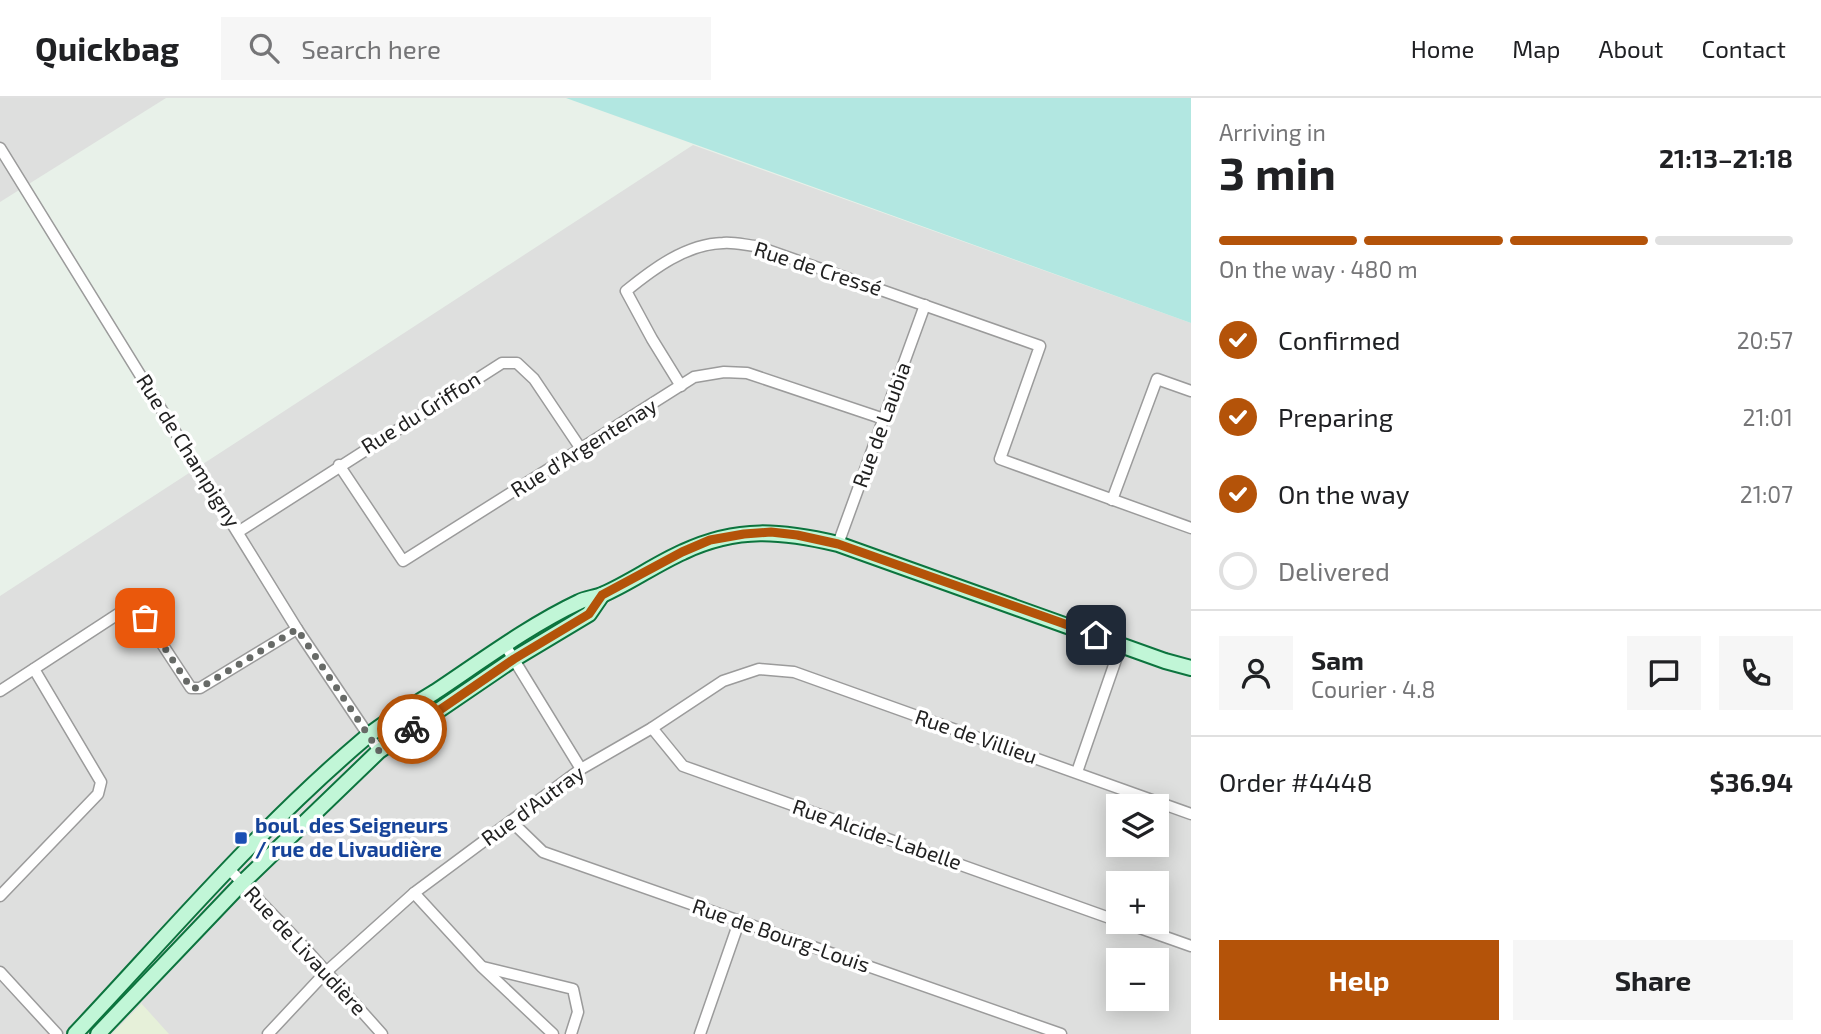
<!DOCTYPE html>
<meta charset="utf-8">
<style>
body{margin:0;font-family:"Exo 2",sans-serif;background:#f6f6f6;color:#202124;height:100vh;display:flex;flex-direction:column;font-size:26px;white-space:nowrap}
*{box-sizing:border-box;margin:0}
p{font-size:23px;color:#757577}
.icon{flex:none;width:38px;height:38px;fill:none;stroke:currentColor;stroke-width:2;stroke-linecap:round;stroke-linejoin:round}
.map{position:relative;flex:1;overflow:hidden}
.details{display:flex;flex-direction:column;background:#fff;width:630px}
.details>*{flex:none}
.buttons{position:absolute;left:1106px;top:696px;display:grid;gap:14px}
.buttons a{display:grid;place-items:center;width:63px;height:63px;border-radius:0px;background:#fff;box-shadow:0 4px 18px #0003;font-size:35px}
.pin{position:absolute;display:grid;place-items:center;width:60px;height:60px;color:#fff;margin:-30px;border-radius:14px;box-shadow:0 4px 10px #0006}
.courier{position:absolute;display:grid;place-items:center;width:70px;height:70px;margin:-35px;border:5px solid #b45309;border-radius:50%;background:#fff;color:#222;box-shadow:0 2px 9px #0007}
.summary em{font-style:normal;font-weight:700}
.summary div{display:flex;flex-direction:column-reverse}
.summary{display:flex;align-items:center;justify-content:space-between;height:119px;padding:0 28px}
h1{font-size:46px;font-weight:700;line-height:52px}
.bar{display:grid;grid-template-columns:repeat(4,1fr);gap:10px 7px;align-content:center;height:84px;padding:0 28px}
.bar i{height:9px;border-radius:5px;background:#e0e0e0}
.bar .active{background:#b45309}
.bar p{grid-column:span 4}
.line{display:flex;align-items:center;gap:18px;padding:0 28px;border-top:2px solid #e0e0e0}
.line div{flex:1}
.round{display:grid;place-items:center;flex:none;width:74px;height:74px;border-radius:0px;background:#f6f6f6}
ol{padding:0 28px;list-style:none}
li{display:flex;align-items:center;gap:21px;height:77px}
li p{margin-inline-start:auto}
li .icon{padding:7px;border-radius:50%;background:#b45309;color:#fff;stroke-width:4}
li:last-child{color:#757577}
li i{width:38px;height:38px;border:4px solid #e0e0e0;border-radius:50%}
.button{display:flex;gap:14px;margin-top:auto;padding:14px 28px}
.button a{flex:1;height:80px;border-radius:0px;background:#b45309;color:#fff;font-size:28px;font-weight:700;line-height:80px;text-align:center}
.button a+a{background:#f6f6f6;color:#202124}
header{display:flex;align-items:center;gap:42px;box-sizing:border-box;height:98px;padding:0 35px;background:#fff;border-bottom:2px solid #e0e0e0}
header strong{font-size:33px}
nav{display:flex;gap:38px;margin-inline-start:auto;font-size:24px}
.search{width:490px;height:63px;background:#f6f6f6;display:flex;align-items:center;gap:18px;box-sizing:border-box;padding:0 24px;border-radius:0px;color:#757577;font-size:26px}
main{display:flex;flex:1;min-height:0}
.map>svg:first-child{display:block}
.residential{fill:#dedfde;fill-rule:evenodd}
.commercial{fill:#e6f0d9}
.grass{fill:#b2e7e1}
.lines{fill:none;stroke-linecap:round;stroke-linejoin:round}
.street-casing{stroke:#9b9b9b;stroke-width:13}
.secondary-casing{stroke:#0c743e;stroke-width:18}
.street{stroke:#fff;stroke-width:10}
.secondary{stroke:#c1f6d7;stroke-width:14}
.done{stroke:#676a67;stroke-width:7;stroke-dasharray:0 12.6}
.route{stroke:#b45309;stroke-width:9}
.transit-dot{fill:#1a4fb4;stroke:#fff;stroke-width:2.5}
.labels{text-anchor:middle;stroke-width:7;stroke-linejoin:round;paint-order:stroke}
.street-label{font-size:21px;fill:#212121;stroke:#fff}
.transit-label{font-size:21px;font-weight:bold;fill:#164399;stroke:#fff;text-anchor:start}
</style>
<header>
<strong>Quickbag</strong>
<div class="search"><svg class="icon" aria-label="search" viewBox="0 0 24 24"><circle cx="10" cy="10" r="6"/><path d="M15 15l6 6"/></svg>Search here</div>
<nav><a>Home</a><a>Map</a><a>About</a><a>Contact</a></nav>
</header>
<main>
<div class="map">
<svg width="1191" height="936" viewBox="0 0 1191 936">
<rect width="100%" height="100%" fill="#e8f1e9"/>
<g class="residential">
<path d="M 0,0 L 166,0 L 0,104 Z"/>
<path d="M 693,47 L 1191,225 L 1191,936 L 0,936 L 0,498 ZM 1118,709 L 1157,709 L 1157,747 L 1118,747 ZM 1118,786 L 1157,786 L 1157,824 L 1118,824 ZM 1118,863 L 1157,863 L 1157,901 L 1118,901 Z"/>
</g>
<path class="commercial" d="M 141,905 L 169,936 L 112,936 L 141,906 Z"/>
<path class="grass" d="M 566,0 L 1191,0 L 1191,225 Z"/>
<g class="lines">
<defs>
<g id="street">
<path d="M 0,50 L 297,531 L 379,653"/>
<path d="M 681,288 L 652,241 L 626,193 C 653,171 686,146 723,145 C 734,144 745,147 756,148 L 1040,248 L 1000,361 L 1191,430"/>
<path d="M 339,367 L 403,463 L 694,279 L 724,274 L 747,275 L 884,321"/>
<path d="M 1112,402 L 1157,281 L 1191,293"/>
<path d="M 238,434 L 502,265 L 517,265 L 534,281 L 581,351"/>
<path d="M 838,446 L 925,207"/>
<path d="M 505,547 L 581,671"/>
<path d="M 0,593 L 118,516 L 132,514 L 145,520 L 191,590 L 200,590 L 297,531"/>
<path d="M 652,630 L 683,668 L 1118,823"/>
<path d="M 1077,674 L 1121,547"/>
<path d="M 511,723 L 543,754 L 1061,936"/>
<path d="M 228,770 L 305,850 L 382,936"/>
<path d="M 414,795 L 482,869 L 553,936"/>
<path d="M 0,798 L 98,696 L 101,684 L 34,571"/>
<path d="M 1123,824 L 1191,848"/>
<path d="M 483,869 L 573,891 L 578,914 L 571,936"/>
<path d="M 0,874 L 57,936"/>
<path d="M 268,936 L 326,874 L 414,795 L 581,671 L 652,630 L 723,583 L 759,571 L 794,574 L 1191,716"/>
<path d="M 700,936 L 739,824"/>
</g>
<g id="secondary">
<path d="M 75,936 C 169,836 259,730 364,641 C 385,623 411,609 435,594 C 480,564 530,527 579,504 C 586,500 596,500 604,496 C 631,484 656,466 683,454 C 738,428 782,433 838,446 L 1165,563 L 1191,570"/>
<path d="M 98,936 L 242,785 L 379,653 L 514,561 L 589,516 L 602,497"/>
</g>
</defs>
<use href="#street" class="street-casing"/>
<use href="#secondary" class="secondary-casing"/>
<use href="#street" class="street"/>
<use href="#secondary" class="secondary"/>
</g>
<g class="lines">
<path class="done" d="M 145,520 L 191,590 L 200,590 L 297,531 L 379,653 L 412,631"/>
<path class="route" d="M 412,631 L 514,561 L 589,516 L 602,497 L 682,454 L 710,442 L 744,436 L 771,434 L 797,437 L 838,446 L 1096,537"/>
</g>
<rect class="transit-dot" x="234" y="733" width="14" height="14" rx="3.5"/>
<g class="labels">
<g class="street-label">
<text transform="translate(818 171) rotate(18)" y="7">Rue de Cressé</text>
<text transform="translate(421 315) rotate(-32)" y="7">Rue du Griffon</text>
<text transform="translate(882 327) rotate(-70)" y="7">Rue de Laubia</text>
<text transform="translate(584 350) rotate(-32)" y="7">Rue d'Argentenay</text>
<text transform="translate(188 353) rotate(58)" y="7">Rue de Champigny</text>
<text transform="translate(976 639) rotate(19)" y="7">Rue de Villieu</text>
<text transform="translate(533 708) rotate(-36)" y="7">Rue d'Autray</text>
<text transform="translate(877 737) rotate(19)" y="7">Rue Alcide-Labelle</text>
<text transform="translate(781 838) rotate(19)" y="7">Rue de Bourg-Louis</text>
<text transform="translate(305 853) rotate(47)" y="7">Rue de Livaudière</text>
</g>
<g class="transit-label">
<text x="255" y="735">boul. des Seigneurs<tspan x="255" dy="24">/ rue de Livaudière</tspan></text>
</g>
</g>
</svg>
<div class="buttons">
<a><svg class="icon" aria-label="layers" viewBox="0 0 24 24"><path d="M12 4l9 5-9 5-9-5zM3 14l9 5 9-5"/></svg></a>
<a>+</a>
<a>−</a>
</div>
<div class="pin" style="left:145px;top:520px;background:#ea580c"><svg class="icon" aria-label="bag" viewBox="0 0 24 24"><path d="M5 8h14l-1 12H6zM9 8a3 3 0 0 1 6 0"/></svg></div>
<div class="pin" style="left:1096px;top:537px;background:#1f2937"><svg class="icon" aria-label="home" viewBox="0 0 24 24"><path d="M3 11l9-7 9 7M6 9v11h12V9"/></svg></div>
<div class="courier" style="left:412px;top:631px"><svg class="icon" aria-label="bike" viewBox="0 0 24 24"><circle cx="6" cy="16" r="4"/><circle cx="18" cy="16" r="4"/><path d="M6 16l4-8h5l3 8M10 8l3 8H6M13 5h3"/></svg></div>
</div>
<section class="details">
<div class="summary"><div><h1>3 min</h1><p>Arriving in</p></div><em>21:13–21:18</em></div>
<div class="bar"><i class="active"></i><i class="active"></i><i class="active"></i><i></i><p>On the way · 480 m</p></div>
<ol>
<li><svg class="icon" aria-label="check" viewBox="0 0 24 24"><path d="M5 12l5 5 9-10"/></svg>Confirmed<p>20:57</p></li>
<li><svg class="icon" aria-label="check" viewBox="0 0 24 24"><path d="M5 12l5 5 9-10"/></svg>Preparing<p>21:01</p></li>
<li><svg class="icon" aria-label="check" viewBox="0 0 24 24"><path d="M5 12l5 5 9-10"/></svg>On the way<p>21:07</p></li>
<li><i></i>Delivered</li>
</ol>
<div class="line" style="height:126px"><a class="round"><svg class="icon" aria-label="person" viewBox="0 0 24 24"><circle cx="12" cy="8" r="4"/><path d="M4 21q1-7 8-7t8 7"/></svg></a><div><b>Sam</b><p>Courier · 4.8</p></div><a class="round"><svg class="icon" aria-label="chat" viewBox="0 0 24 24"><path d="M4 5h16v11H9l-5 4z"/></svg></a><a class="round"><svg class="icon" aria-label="phone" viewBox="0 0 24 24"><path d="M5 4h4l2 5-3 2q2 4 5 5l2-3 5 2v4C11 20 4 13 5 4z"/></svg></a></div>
<div class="line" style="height:91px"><div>Order #4448</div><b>$36.94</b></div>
<div class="button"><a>Help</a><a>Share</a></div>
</section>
</main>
